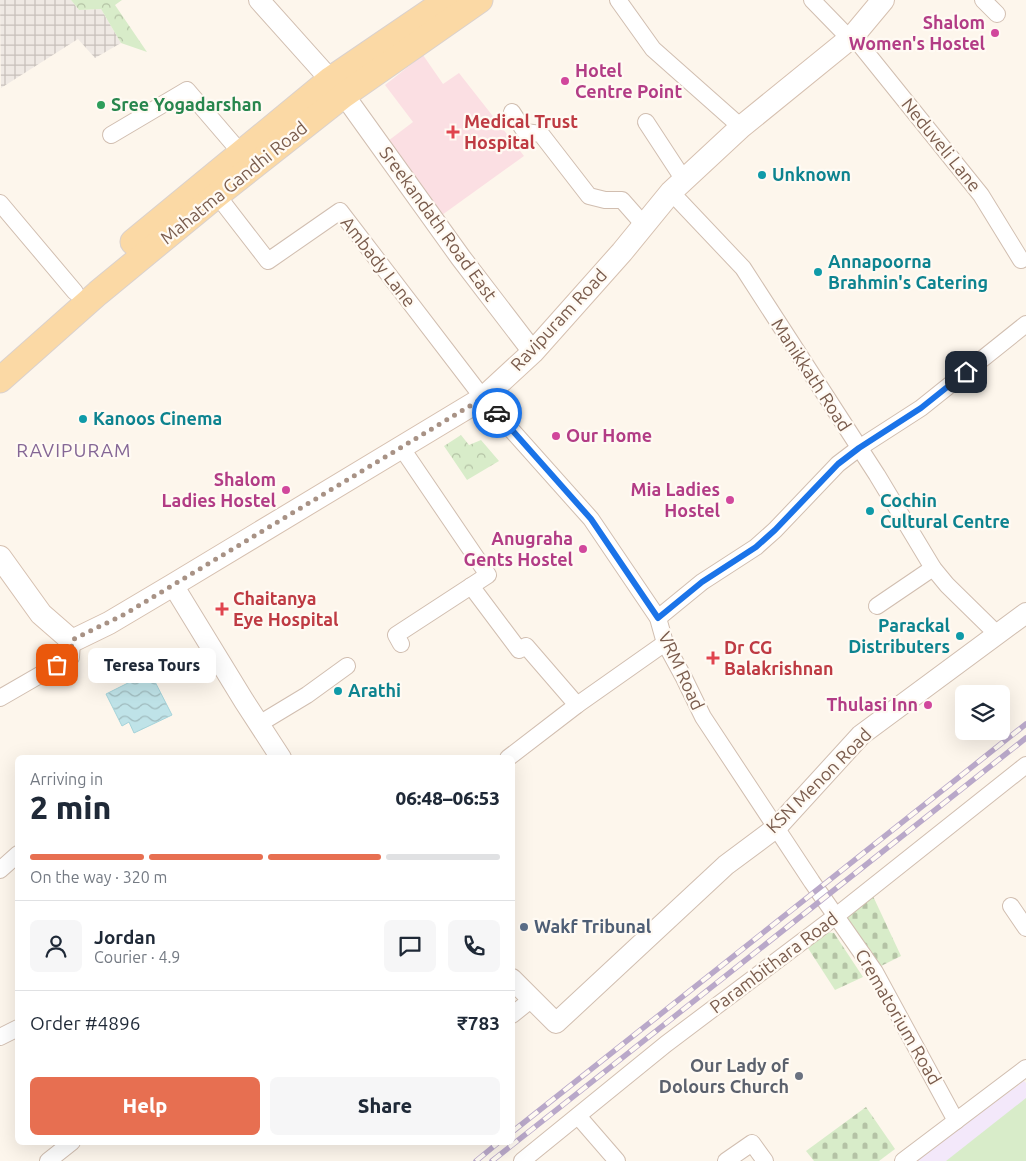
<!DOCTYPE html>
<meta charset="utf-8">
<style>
body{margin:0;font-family:Ubuntu,sans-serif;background:#f6f6f7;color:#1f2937;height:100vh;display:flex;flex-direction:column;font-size:19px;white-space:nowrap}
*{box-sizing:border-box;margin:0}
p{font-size:16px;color:#747a83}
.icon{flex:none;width:28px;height:28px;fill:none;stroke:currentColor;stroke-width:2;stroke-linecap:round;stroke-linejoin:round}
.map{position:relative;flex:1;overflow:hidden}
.panel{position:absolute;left:15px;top:755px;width:500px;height:390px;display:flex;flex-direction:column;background:#fff;border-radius:8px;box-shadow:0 5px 20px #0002}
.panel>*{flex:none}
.fabs{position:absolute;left:955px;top:685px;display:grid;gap:10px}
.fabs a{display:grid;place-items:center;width:55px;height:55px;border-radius:8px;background:#fff;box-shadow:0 5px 20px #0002;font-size:25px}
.pin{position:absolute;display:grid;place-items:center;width:42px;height:42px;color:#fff;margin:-21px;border-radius:10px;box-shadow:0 2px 8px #0006}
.courier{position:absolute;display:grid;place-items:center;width:50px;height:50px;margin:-25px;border:4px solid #1a73e8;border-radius:50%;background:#fff;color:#222;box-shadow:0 1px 6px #0007}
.bubble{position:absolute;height:35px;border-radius:8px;background:#fff;box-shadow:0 5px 20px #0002;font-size:16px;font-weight:800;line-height:35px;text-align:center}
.overview em{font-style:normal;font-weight:800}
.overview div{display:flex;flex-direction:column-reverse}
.overview{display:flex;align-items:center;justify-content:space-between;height:85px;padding:0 15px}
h1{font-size:32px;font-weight:800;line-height:38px}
.bar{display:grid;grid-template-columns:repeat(4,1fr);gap:8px 5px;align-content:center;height:60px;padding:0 15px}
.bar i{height:6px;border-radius:4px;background:#e0e1e3}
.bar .active{background:#e76f51}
.bar p{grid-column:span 4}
.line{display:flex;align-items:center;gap:12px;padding:0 15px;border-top:1px solid #e0e1e3}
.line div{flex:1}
.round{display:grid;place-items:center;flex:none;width:52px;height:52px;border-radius:8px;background:#f6f6f7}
.cta{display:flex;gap:10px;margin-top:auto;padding:10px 15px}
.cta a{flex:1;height:58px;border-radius:8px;background:#e76f51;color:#fff;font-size:20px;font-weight:800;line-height:58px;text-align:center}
.cta a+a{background:#f6f6f7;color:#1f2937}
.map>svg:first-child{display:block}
.industrial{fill:url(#industrial-grid)}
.education{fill:#f3e8fa}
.medical{fill:#fbdfe3}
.forest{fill:url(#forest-crowns)}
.cemetery{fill:url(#cemetery-stones)}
.garden{fill:#d8ecc9}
.water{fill:url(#water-waves);stroke:#a5d3da}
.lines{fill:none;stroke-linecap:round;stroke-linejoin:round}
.minor-casing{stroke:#d1beb0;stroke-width:18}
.tertiary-casing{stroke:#d1beb0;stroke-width:22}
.secondary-casing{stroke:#d6c0b0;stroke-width:24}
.primary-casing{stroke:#dad1cd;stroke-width:27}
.minor{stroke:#fff;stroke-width:16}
.tertiary{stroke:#fff;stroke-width:20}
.secondary{stroke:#fff;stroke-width:22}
.primary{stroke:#fbd9a5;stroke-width:25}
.rail-casing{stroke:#b9a8c9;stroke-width:5.5}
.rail{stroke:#fffaf3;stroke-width:4;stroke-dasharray:11;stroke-linecap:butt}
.done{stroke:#a89285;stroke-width:5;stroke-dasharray:0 9}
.route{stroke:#1a73e8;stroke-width:6}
.hotel-dot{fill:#d1479c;stroke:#fffaf3;stroke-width:2}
.leisure-dot{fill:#2e9e5b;stroke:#fffaf3;stroke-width:2}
.health-dot{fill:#e0444e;stroke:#fffaf3;stroke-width:2}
.culture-dot{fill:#0f9aa8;stroke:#fffaf3;stroke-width:2}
.service-dot{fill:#5c6f8a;stroke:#fffaf3;stroke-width:2}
.worship-dot{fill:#6b7280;stroke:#fffaf3;stroke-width:2}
.labels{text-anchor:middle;stroke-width:4.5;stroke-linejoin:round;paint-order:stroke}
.hotel-label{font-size:18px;font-weight:bold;fill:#b23c85;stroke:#fffaf3;text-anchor:end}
.leisure-label{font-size:18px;font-weight:bold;fill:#27864d;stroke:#fffaf3;text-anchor:start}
.health-label{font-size:18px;font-weight:bold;fill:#be3a42;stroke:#fffaf3;text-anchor:start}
.street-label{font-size:18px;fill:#7a5c4d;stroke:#fffaf3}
.culture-label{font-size:18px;font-weight:bold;fill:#0d838f;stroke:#fffaf3;text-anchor:start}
.service-label{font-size:18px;font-weight:bold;fill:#4e5e75;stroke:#fffaf3;text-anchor:start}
.worship-label{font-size:18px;font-weight:bold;fill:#5b616d;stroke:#fffaf3;text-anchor:end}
.neighbourhood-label{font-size:19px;letter-spacing:1px;fill:#846695;stroke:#fffaf3}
</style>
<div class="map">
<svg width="1026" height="1161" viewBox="0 0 1026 1161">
<defs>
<pattern id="industrial-grid" width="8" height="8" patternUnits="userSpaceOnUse" patternTransform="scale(1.25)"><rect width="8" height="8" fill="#efe9e4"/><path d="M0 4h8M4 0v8" fill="none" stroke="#c7c0bb"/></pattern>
<pattern id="forest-crowns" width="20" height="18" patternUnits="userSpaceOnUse" patternTransform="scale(1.25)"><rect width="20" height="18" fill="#d8ecc9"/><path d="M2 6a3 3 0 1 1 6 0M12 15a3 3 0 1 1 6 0" fill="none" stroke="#b4c2a5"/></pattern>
<pattern id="cemetery-stones" width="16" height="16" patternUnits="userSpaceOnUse" patternTransform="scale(1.25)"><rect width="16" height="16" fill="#d8ecc9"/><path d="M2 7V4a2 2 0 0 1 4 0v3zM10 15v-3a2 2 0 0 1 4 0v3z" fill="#b4c2a5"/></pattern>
<pattern id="water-waves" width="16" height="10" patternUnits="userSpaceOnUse" patternTransform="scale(1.25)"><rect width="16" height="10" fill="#bfe3e8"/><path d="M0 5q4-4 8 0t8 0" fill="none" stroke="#a0bbbe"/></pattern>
</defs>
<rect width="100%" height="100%" fill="#fdf6ec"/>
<path class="industrial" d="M 0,0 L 71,0 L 79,10 L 101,9 L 121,43 L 95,58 L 78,39 L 1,88 Z"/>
<path class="education" d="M 1024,1081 L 1026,1083 L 1026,1161 L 915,1161 Z"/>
<path class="medical" d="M 423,55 L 443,84 L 459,73 L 524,156 L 442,215 L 388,141 L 413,122 L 385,85 Z"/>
<g class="forest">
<path d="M 71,0 L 122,0 L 115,5 L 147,52 L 121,43 L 101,9 L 79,10 Z"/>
<path d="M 461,435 L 469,445 L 481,440 L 499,461 L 467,480 L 444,446 Z"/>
</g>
<g class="cemetery">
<path d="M 872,894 L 901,956 L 881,966 L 844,917 Z"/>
<path d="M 824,932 L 834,933 L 863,977 L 835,990 L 806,945 Z"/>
<path d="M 866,1107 L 895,1149 L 879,1161 L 814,1161 L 806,1151 Z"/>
</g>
<path class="garden" d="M 1026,1098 L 1026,1161 L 946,1161 Z"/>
<path class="water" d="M 150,672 L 172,715 L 134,733 L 129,722 L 122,726 L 106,694 Z"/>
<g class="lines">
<defs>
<g id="minor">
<path d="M 618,0 L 653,49 L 741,127"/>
<path d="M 812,0 L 850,39"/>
<path d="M 983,0 L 997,14"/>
<path d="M 853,36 L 981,195 L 1021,260"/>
<path d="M 512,112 L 525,132 L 541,134 L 589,196 L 605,200 L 622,200 L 644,225"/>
<path d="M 646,122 L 684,180"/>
<path d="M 111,135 L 187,90 L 241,153"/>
<path d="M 671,192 L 743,268 L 877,475 L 933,568 L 947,585 L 998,635"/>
<path d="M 217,195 L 268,261 L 340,211 L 483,398 L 591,519 L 658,618 L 665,643 L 684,678 L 703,717 L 812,882 L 875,972 L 956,1121"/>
<path d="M 0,203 L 75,292"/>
<path d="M 401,447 L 488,575 L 396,635 L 401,644"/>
<path d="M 471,586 L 519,650 L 526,646 L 577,705"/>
<path d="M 877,606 L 933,568"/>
<path d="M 658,618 L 702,582 L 756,547 L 775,530 L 838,464 L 859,448 L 921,408 L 1026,324"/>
<path d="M 0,698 L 71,657 L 72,641"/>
<path d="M 259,724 L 307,695 L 347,666"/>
<path d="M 508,758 L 577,705 L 665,643"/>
<path d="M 0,870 L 18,854"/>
<path d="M 1011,906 L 1026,928"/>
<path d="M 512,1015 L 532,999"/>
<path d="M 0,1037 L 18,1028"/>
<path d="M 578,1116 L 617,1161"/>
<path d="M 48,1161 L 72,1142"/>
<path d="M 522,1161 L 666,1044 L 836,916 L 1026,765"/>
<path d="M 726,1161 L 752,1143 L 765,1161"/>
<path d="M 903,1161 L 1026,1068"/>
</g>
<g id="tertiary">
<path d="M 259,0 L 344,95 L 461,258 L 533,352"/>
<path d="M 173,585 L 244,701 L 281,758"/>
<path d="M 512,979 L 556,1023 L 726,865 L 777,827 L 861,735 L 1026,613"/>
</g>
<path id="secondary" d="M 0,557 L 41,614 L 72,641 L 109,623 L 173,585 L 483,398 L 533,352 L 622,252 L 671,192 L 741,127 L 853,36 L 883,0"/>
<g id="primary">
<path d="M 133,242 L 331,79 L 447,0"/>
<path d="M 0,380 L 98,293 L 217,195 L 344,95 L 480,0"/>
</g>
</defs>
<use href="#minor" class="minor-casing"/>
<use href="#tertiary" class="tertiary-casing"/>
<use href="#secondary" class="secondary-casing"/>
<use href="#primary" class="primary-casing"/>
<use href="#minor" class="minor"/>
<use href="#tertiary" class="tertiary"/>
<use href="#secondary" class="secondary"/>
<use href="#primary" class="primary"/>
<defs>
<g id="rail">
<path d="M 512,1132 L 1026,724"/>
<path d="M 476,1161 L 499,1142"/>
<path d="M 492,1161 L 1026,738"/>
</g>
</defs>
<use href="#rail" class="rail-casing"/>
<use href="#rail" class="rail"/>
</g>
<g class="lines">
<path class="done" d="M 57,665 L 71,657 L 72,640 L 125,614 L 483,398 L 497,413"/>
<path class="route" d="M 497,413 L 591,519 L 658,618 L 702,582 L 756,547 L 775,530 L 838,464 L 859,448 L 921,408 L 966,372"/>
</g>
<g class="hotel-dot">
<circle cx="995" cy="33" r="5"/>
<circle cx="565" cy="81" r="5"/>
<circle cx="556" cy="436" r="5"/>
<circle cx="286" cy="490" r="5"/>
<circle cx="730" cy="500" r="5"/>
<circle cx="583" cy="549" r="5"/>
<circle cx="928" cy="705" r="5"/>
</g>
<circle class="leisure-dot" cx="101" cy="105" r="5"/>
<g class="health-dot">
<path d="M450.5 124.5h5v5h5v5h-5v5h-5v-5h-5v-5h5z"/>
<path d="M219.5 601.5h5v5h5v5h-5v5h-5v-5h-5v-5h5z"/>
<path d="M710.5 650.5h5v5h5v5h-5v5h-5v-5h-5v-5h5z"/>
</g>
<g class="culture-dot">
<circle cx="762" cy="175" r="5"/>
<circle cx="818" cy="272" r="5"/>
<circle cx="83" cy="419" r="5"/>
<circle cx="870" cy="511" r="5"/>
<circle cx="960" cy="636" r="5"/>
<circle cx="338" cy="691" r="5"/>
</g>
<circle class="service-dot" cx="524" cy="927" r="5"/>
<circle class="worship-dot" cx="799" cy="1076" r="5"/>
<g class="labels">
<g class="hotel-label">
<text x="985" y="29">Shalom<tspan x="985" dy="21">Women's Hostel</tspan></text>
<text x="575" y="77" text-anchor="start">Hotel<tspan x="575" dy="21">Centre Point</tspan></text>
<text x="566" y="442" text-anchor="start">Our Home</text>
<text x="276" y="486">Shalom<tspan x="276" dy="21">Ladies Hostel</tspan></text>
<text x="720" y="496">Mia Ladies<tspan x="720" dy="21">Hostel</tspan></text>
<text x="573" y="545">Anugraha<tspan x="573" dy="21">Gents Hostel</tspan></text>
<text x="918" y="711">Thulasi Inn</text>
</g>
<g class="leisure-label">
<text x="111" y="111">Sree Yogadarshan</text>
</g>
<g class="health-label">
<text x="464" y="128">Medical Trust<tspan x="464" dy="21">Hospital</tspan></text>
<text x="233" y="605">Chaitanya<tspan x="233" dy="21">Eye Hospital</tspan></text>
<text x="724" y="654">Dr CG<tspan x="724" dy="21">Balakrishnan</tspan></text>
</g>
<g class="street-label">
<text transform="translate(941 145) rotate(51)" y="6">Neduveli Lane</text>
<text transform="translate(234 183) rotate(-39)" y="6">Mahatma Gandhi Road</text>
<text transform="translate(438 224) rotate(54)" y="6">Sreekandath Road East</text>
<text transform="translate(378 262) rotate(52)" y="6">Ambady Lane</text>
<text transform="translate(559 320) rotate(-47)" y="6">Ravipuram Road</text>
<text transform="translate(811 375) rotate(57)" y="6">Manikkath Road</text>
<text transform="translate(681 671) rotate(65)" y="6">VRM Road</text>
<text transform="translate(819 781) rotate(-45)" y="6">KSN Menon Road</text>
<text transform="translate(774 963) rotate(-37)" y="6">Parambithara Road</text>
<text transform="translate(898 1017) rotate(60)" y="6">Crematorium Road</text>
</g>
<g class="culture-label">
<text x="772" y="181">Unknown</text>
<text x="828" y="268">Annapoorna<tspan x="828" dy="21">Brahmin's Catering</tspan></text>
<text x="93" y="425">Kanoos Cinema</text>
<text x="880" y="507">Cochin<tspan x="880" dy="21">Cultural Centre</tspan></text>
<text x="950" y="632" text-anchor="end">Parackal<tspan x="950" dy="21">Distributers</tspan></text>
<text x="348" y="697">Arathi</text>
</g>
<g class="service-label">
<text x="534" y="933">Wakf Tribunal</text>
</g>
<g class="worship-label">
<text x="789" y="1072">Our Lady of<tspan x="789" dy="21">Dolours Church</tspan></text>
</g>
<g class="neighbourhood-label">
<text x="74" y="457">RAVIPURAM</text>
</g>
</g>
</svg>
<div class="fabs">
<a><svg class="icon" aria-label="layers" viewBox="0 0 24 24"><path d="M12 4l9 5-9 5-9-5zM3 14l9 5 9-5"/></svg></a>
</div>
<div class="pin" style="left:57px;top:665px;background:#ea580c"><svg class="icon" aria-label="bag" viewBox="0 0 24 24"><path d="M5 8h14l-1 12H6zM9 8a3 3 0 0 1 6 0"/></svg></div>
<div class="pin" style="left:966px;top:372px;background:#1f2937"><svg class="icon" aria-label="home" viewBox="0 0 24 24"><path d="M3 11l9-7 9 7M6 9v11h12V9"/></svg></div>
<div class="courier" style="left:497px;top:413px"><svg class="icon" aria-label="car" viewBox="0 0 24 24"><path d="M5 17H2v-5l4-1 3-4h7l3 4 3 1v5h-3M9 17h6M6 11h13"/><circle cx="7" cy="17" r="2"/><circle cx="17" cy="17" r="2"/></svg></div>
<div class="bubble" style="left:88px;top:648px;width:128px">Teresa Tours</div>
<section class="panel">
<div class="overview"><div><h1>2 min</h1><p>Arriving in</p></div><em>06:48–06:53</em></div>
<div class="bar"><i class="active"></i><i class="active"></i><i class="active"></i><i></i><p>On the way · 320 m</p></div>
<div class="line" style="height:90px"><a class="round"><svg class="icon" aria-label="person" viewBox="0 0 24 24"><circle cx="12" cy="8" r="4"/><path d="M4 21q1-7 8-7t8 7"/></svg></a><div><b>Jordan</b><p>Courier · 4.9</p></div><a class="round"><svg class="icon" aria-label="chat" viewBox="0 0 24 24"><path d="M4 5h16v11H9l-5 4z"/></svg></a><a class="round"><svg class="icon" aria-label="phone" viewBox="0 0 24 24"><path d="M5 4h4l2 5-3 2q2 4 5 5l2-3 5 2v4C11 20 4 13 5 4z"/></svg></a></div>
<div class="line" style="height:65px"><div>Order #4896</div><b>₹783</b></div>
<div class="cta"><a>Help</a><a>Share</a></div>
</section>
</div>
